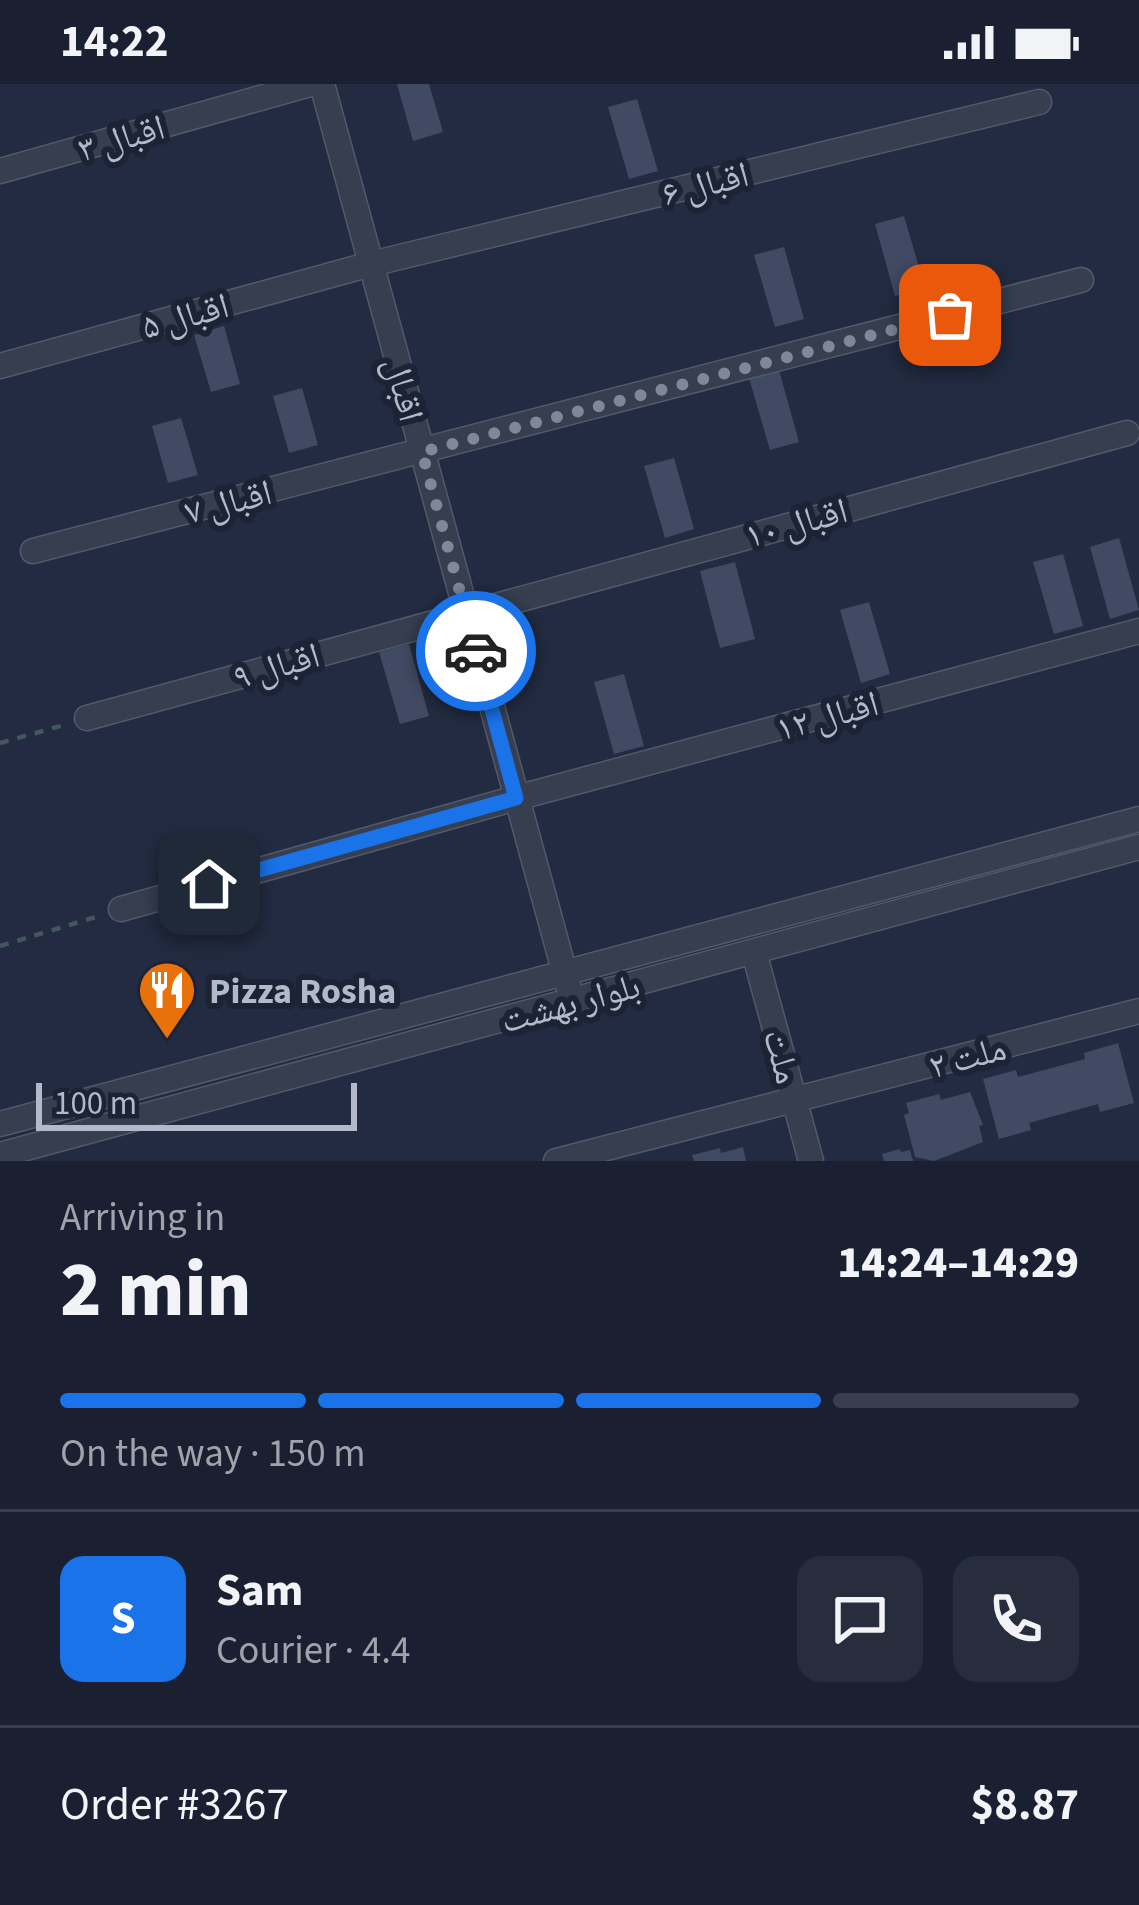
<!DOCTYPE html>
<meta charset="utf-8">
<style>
body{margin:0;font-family:"Source Sans 3","Noto Naskh Arabic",sans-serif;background:#272d3d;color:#f1f3f6;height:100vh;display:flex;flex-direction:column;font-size:45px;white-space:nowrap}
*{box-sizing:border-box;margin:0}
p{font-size:39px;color:#9fa3ab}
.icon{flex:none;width:66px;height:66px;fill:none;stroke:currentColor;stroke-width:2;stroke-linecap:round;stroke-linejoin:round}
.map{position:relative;height:1077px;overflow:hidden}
.sheet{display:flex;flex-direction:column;background:#1a2031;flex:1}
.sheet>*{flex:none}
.scale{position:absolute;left:36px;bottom:30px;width:321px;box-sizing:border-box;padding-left:12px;border:6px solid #b3b9cb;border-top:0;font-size:33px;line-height:42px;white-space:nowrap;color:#b3b9cb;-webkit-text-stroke:9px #1b2335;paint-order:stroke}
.pin{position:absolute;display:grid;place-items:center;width:102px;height:102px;color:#fff;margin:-51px;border-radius:24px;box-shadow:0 6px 18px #0006}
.courier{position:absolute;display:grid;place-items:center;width:120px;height:120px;margin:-60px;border:9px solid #1a73e8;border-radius:50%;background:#fff;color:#222;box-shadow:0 3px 15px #0007}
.summary em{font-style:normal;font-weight:800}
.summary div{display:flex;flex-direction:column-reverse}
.summary{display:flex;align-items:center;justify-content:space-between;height:204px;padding:0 60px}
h1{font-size:78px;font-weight:800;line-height:90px}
.bar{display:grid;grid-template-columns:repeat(4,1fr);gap:18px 12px;align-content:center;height:144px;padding:0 60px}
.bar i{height:15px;border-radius:9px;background:#383e4d}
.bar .selected{background:#1a73e8}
.bar p{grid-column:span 4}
.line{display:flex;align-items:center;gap:30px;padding:0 60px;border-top:3px solid #383e4d}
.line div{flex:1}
.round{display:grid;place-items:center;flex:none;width:126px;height:126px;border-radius:24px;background:#272d3d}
.status{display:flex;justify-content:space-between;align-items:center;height:84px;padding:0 60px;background:#1a2031;direction:ltr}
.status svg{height:33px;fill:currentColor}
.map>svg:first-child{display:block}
.building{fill:#414a63}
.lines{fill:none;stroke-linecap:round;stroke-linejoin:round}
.minor-casing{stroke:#51596b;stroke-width:27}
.path{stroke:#42585f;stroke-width:4.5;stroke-dasharray:9 9;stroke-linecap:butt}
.minor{stroke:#363e50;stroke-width:24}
.done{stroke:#80879b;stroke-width:12;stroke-dasharray:0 21.6}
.route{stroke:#1a73e8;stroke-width:15}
.labels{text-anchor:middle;stroke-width:12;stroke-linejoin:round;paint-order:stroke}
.street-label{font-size:36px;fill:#b3b9cb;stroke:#1b2335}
.poi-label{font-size:36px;font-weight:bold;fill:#b3b9cb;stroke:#1b2335;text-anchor:start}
</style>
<div class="status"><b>14:22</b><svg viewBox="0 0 49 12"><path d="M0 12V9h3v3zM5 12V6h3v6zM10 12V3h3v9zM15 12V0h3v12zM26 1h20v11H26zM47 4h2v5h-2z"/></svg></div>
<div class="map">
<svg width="1139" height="1077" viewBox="0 0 1139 1077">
<rect width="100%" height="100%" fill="#222b41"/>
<g class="building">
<path d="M 397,0 L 429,0 L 443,48 L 413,57 Z"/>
<path d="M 637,15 L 658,87 L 629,95 L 608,23 Z"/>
<path d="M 904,132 L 925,204 L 895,212 L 875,140 Z"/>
<path d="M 784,163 L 804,235 L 775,243 L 754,171 Z"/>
<path d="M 224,242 L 240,300 L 211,308 L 194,251 Z"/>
<path d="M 779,286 L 799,358 L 770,366 L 749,294 Z"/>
<path d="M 302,304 L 318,361 L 289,369 L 273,312 Z"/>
<path d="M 181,334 L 198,391 L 168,399 L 152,342 Z"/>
<path d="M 674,374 L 694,445 L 665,454 L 644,382 Z"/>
<path d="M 1119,454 L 1139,526 L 1110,535 L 1090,463 Z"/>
<path d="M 1063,470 L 1083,542 L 1054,550 L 1033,478 Z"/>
<path d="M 735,478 L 755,555 L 720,564 L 700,487 Z"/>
<path d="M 869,518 L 890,590 L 861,599 L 840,526 Z"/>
<path d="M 409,560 L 429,632 L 400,640 L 379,568 Z"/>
<path d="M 624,590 L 644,662 L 614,670 L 594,598 Z"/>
<path d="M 1118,959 L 1134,1019 L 1100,1028 L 1098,1020 L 1029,1039 L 1031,1046 L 999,1055 L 983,995 L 1016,986 L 1018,993 L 1085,975 L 1084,969 Z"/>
<path d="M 970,1008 L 983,1041 L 979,1042 L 983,1058 L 934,1077 L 915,1073 L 904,1031 L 909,1029 L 906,1019 L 939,1010 L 941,1016 Z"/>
<path d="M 743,1063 L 746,1077 L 694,1077 L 692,1071 L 720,1064 L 721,1069 Z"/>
<path d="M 900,1065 L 901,1068 L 910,1066 L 913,1077 L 884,1077 L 882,1070 Z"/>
</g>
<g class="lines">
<defs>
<g id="minor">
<path d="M 322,0 L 568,901"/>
<path d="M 0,87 L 310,0"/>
<path d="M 0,282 L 371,180 L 1039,18"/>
<path d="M 33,467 L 1081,196"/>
<path d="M 87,634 L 1127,349"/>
<path d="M 121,825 L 516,714 L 1139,547"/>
<path d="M 754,868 L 811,1077"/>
<path d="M 0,1040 L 1139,735"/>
<path d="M 0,1071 L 1139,763"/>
<path d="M 556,1077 L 1139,927"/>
</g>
</defs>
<use href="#minor" class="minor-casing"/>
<g class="path">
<path d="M 0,659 L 64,641"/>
<path d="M 0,862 L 99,832"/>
</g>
<use href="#minor" class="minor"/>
</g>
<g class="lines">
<path class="done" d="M 476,567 L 422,368 L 950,231"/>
<path class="route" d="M 209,800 L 516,714 L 476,567"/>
</g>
<defs>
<symbol id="restaurant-pin" viewBox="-11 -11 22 30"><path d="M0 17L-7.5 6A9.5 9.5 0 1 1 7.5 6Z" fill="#e8710a" stroke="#1b2335"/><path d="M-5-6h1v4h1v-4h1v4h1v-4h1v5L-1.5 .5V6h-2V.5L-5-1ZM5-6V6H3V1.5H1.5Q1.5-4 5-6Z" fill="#fff"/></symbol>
</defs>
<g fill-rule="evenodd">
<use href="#restaurant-pin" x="134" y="873" width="66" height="90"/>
</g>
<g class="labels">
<g class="street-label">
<text transform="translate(121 53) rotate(-16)" y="13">اقبال ۳</text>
<text transform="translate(705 99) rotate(-14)" y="13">اقبال ۶</text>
<text transform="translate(185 231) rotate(-15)" y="13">اقبال ۵</text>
<text transform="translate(405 305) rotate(75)" y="13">اقبال</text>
<text transform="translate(228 417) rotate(-14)" y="13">اقبال ۷</text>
<text transform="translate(796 438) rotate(-15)" y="13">اقبال ۱۰</text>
<text transform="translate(276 581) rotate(-16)" y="13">اقبال ۹</text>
<text transform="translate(827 631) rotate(-15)" y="13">اقبال ۱۲</text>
<text transform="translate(570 918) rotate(-15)" y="13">بلوار بهشت</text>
<text transform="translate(783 972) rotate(75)" y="13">ملت</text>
<text transform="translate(967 972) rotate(-15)" y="13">ملت ۲</text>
</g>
<g class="poi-label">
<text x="209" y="919">Pizza Rosha</text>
</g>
</g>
</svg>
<div class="scale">100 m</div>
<div class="pin" style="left:950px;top:231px;background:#ea580c"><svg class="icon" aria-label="bag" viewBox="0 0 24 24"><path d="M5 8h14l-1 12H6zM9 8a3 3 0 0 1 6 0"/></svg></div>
<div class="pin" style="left:209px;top:800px;background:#1f2937"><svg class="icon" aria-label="home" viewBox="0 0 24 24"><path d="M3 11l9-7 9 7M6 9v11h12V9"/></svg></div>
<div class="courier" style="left:476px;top:567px"><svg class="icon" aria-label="car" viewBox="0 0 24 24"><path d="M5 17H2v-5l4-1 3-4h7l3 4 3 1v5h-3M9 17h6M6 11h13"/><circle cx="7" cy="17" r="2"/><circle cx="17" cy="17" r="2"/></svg></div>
</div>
<section class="sheet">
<div class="summary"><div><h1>2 min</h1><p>Arriving in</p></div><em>14:24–14:29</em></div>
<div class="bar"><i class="selected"></i><i class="selected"></i><i class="selected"></i><i></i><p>On the way · 150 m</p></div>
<div class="line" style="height:216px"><b class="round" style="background:#1a73e8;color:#fff">S</b><div><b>Sam</b><p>Courier · 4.4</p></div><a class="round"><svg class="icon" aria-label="chat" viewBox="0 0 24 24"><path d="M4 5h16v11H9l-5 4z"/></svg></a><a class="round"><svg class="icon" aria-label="phone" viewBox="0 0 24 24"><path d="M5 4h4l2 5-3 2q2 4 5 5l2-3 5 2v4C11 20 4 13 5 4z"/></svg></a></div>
<div class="line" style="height:156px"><div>Order #3267</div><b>$8.87</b></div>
</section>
